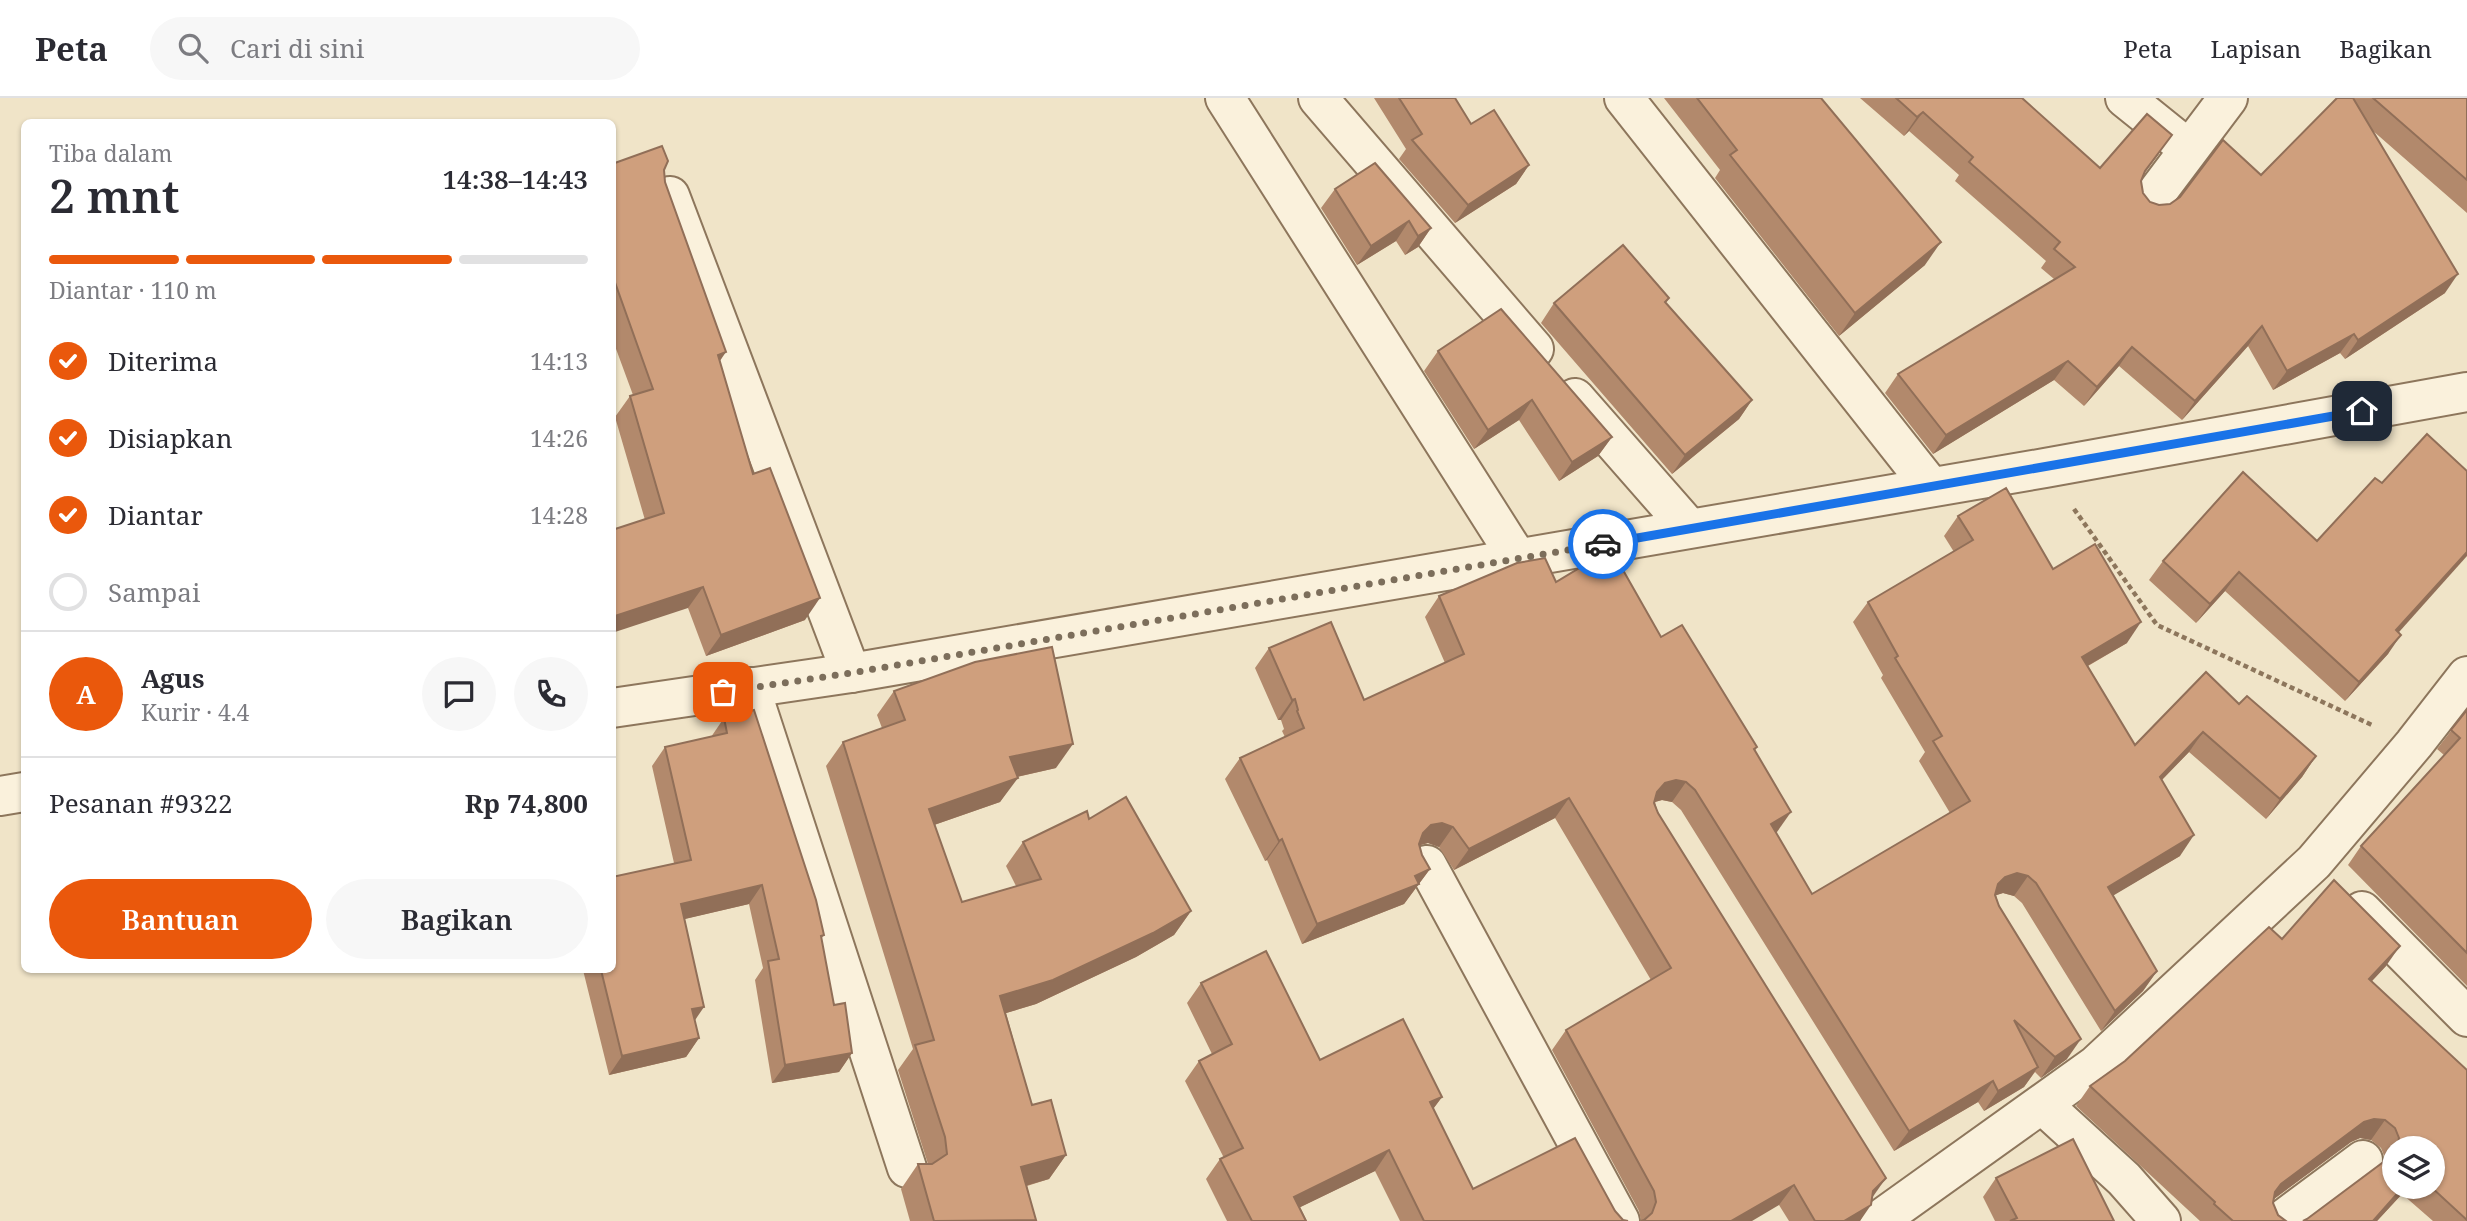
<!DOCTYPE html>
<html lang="id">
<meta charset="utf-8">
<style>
body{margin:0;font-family:"Noto Serif",serif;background:#f7f7f7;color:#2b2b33;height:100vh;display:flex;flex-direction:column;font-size:26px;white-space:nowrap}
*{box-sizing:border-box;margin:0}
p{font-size:23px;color:#7c7c81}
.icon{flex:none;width:38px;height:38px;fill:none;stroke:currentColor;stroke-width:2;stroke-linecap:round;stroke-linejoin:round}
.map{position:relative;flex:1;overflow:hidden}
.details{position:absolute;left:21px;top:21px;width:595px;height:854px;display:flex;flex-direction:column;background:#fff;border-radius:10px;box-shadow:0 2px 5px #0004}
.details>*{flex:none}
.buttons{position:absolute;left:2382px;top:1038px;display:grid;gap:14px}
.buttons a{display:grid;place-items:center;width:63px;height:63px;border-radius:50%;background:#fff;box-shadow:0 2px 5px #0004;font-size:35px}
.pin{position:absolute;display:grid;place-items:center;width:60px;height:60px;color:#fff;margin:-30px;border-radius:14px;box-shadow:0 4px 10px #0006}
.courier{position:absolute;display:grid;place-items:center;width:70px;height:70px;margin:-35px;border:5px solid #1a73e8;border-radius:50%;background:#fff;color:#222;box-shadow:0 2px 9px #0007}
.headline em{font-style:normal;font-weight:600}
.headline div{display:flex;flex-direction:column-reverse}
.headline{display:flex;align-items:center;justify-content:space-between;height:119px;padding:0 28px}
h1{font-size:46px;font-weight:600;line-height:52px}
.bar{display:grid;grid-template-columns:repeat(4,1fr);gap:10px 7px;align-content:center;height:84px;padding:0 28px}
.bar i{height:9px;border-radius:5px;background:#e1e1e2}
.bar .active{background:#ea580c}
.bar p{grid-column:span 4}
.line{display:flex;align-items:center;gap:18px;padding:0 28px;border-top:2px solid #e1e1e2}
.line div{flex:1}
.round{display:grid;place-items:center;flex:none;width:74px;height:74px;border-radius:37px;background:#f7f7f7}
ol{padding:0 28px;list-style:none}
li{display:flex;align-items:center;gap:21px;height:77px}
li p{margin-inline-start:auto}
li .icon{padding:7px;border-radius:50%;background:#ea580c;color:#fff;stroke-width:4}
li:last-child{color:#7c7c81}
li i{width:38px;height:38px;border:4px solid #e1e1e2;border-radius:50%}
.action{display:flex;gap:14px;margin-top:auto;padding:14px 28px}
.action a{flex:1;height:80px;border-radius:42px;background:#ea580c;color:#fff;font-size:28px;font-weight:600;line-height:80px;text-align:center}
.action a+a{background:#f7f7f7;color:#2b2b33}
header{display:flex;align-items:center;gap:42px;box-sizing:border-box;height:98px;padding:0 35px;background:#fff;border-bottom:2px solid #e1e1e2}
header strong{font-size:33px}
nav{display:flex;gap:38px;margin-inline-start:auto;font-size:24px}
.search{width:490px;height:63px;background:#f7f7f7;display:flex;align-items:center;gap:18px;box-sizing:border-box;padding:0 24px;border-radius:38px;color:#7c7c81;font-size:26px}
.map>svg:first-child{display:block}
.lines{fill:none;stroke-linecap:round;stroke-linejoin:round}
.minor-casing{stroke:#8d765c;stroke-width:42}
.tertiary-casing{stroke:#8d765c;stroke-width:42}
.path{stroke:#8d765c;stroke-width:4.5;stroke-dasharray:5 3.5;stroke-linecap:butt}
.minor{stroke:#faf1dc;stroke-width:38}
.tertiary{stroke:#faf1dc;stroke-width:38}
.wall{fill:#b2896c;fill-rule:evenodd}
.shaded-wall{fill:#916f58}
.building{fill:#cf9f7d;stroke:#916f58;stroke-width:2}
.done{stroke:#7c6e5b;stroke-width:7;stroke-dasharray:0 12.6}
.route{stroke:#1a73e8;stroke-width:9}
</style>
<header>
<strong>Peta</strong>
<div class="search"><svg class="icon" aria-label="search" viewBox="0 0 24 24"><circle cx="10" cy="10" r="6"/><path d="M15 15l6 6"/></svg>Cari di sini</div>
<nav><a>Peta</a><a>Lapisan</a><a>Bagikan</a></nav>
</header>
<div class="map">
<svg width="2467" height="1123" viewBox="0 0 2467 1123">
<rect width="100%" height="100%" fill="#f0e4c8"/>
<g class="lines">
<defs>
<g id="minor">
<path d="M 1225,0 L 1518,461"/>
<path d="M 1318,0 L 1534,251"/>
<path d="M 1624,0 L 1931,389"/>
<path d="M 2125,0 L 2186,49"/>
<path d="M 670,98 L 851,575"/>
<path d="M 2149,105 L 2228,0"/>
<path d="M 1575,300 L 1689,430"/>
<path d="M 750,589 L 907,1070"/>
<path d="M 1427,767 L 1620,1123"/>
<path d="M 2362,813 L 2467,919"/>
<path d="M 2043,1007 L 2124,1081 L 2161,1123"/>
<path d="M 1878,1123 L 2096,967 L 2314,764 L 2414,646 L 2467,578"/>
<path d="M 2281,1123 L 2363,1062"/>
</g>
<g id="tertiary">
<path d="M 612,610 L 851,575 L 2045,370 L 2467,294"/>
<path d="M 0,698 L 24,694"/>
</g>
</defs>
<use href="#minor" class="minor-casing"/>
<use href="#tertiary" class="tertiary-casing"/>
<path class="path" d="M 2074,411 L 2157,527 L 2372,627"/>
<use href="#minor" class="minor"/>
<use href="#tertiary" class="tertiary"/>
</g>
<g class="wall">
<path d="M 1374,0 L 1455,0 L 1471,26 L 1529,67 L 1516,86 L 1455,125 L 1399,61 L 1406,51 Z"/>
<path d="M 1664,0 L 1821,0 L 1925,167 L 1839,238 L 1715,80 L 1720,72 Z"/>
<path d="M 1860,0 L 2022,0 L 2100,70 L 2159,56 L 2144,76 L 2141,83 L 2143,95 L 2150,104 L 2159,107 L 2170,106 L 2261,77 L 2337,1 L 2335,0 L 2467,0 L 2467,115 L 2372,32 L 2445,195 L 2345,261 L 2340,255 L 2273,292 L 2248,248 L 2182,322 L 2119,268 L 2084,308 L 2054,282 L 1933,356 L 1885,295 L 1898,276 L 2054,181 L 2041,170 L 2046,163 L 1955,83 L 1959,77 L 1909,33 L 1904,38 Z"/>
<path d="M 612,66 L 664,72 L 665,84 L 720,263 L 753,376 L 805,522 L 706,558 L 688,510 L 645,422 L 615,319 L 630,298 L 633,297 L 612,240 Z"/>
<path d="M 1335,91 L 1431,130 L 1418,149 L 1405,157 L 1396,143 L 1357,167 L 1321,110 Z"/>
<path d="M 1669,200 L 1666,205 L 1752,302 L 1739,321 L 1672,376 L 1541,225 L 1554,205 Z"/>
<path d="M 1438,253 L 1612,339 L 1598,358 L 1559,383 L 1519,322 L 1474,351 L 1424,273 Z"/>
<path d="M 2243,374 L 2398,534 L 2388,556 L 2345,603 L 2225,493 L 2196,525 L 2149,482 L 2163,463 Z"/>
<path d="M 1958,418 L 2053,471 L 2127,545 L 2088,568 L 2135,647 L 2239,606 L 2316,658 L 2302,679 L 2266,721 L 2189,654 L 2162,682 L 2180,758 L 2113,797 L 2157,873 L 2143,893 L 2101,933 L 2022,805 L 2014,798 L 2003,795 L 1996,797 L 1999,808 L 2067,961 L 2041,980 L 2035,974 L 2024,989 L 1984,1013 L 1978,1004 L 1894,1053 L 1681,712 L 1672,704 L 1662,702 L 1655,704 L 1658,715 L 1872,1101 L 1860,1123 L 1789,1123 L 1779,1107 L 1641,1123 L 1639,1113 L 1552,952 L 1566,932 L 1651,882 L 1555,720 L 1454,772 L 1439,749 L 1428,745 L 1420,747 L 1422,757 L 1430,771 L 1404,806 L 1302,846 L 1267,762 L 1265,763 L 1225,681 L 1240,660 L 1285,639 L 1282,633 L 1284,631 L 1281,622 L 1278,622 L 1255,570 L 1269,550 L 1364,602 L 1445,565 L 1425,519 L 1439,498 L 1556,484 L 1661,539 L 1757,649 L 1755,653 L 1776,734 L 1812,796 L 1950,715 L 1919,663 L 1925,654 L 1881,580 L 1883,577 L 1853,524 L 1868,504 L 1954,454 L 1944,438 Z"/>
<path d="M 894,593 L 1056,670 L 1017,679 L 1000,704 L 934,727 L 962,804 L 1016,788 L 1006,768 L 1023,744 L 1089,721 L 1191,813 L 1174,837 L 1136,859 L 1036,906 L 1006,915 L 1032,1007 L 1066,1057 L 1049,1081 L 1027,1088 L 1036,1123 L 910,1123 L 901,1091 L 918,1066 L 928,1066 L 898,972 L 913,951 L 826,668 L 843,644 L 882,630 L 877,617 Z"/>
<path d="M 2467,612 L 2467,888 L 2348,767 L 2361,748 L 2444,657 L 2437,651 Z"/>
<path d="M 724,620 L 824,837 L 821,841 L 834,907 L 852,955 L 839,974 L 772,985 L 755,882 L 763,870 L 749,806 L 684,821 L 695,923 L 699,940 L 686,959 L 609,977 L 583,872 L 612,872 L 674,765 L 652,668 L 665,649 L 711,639 Z"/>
<path d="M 2282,841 L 2386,868 L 2371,884 L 2467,972 L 2467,1123 L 2433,1123 L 2402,1096 L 2377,1123 L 2303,1123 L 2307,1121 L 2384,1064 L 2385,1060 L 2381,1050 L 2371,1042 L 2360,1040 L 2351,1044 L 2274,1101 L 2273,1105 L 2278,1117 L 2286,1123 L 2200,1123 L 2076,1008 L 2090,988 L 2125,963 ZM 2394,1050 L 2432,1050 L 2432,1088 L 2394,1088 Z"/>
<path d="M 1201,885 L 1320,962 L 1442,999 L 1433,1011 L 1473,1091 L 1615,1113 L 1623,1122 L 1628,1123 L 1400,1123 L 1375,1073 L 1300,1109 L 1307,1123 L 1227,1123 L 1206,1081 L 1220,1061 L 1224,1060 L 1185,983 L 1199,963 L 1212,956 L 1187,905 Z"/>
<path d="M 1996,1080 L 2114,1123 L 1995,1123 L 1983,1099 Z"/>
</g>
<g class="shaded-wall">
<path d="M 1923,14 L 1909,33 L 1904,38 L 1917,19 Z"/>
<path d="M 1529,67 L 1516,86 L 1455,125 L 1468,107 Z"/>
<path d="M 1409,123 L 1396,143 L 1357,167 L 1371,148 Z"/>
<path d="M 1431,130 L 1418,149 L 1405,157 L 1418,138 Z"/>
<path d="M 1941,144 L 1925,167 L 1839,238 L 1855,215 Z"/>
<path d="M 2458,176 L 2445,195 L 2345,261 L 2358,242 Z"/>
<path d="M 2262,228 L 2248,248 L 2182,322 L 2195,303 Z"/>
<path d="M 2354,236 L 2340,255 L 2273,292 L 2287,273 Z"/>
<path d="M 2132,249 L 2119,268 L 2084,308 L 2097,289 Z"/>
<path d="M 726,254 L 711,276 L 718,257 Z"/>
<path d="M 2068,263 L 2054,282 L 1933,356 L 1946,337 Z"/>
<path d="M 1532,302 L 1519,322 L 1474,351 L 1488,332 Z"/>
<path d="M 1752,302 L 1739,321 L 1672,376 L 1685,357 Z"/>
<path d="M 1612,339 L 1598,358 L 1559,383 L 1572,364 Z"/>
<path d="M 2467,454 L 2467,458 L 2383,552 L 2396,532 Z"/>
<path d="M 2239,474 L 2225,493 L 2196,525 L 2210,506 Z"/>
<path d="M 703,489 L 688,510 L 612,535 L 612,519 Z"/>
<path d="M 820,500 L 805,522 L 706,558 L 721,537 Z"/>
<path d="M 2141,524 L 2127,545 L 2068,579 L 2082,559 Z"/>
<path d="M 2401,537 L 2388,556 L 2345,603 L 2359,584 Z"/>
<path d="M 1295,601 L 1281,622 L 1278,622 L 1292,602 Z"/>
<path d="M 2203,634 L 2189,654 L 2145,699 L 2160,679 Z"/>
<path d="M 1073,646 L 1056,670 L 993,684 L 1010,659 Z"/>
<path d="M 2316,658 L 2302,679 L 2266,721 L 2280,701 Z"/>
<path d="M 1018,680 L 1000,704 L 911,735 L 929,711 Z"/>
<path d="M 1676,682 L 1686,684 L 1672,704 L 1662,702 L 1651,705 L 1657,694 L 1665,685 Z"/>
<path d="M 1569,700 L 1555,720 L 1454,772 L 1469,751 Z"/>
<path d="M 1791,714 L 1777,734 L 1757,746 L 1771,726 Z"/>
<path d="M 1442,725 L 1453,729 L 1439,749 L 1428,745 L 1417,748 L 1423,735 L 1431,727 Z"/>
<path d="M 2194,737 L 2180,758 L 2094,809 L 2108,789 Z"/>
<path d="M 1282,741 L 1267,762 L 1265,763 L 1279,743 Z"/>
<path d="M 1430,771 L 1404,806 L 1302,846 L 1317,826 Z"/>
<path d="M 2017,775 L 2028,778 L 2014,798 L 2003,795 L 1991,799 L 1998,786 L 2005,779 Z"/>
<path d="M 762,787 L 749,806 L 668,825 L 681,806 Z"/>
<path d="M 1191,813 L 1174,837 L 1136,859 L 1036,906 L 983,922 L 1000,898 Z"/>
<path d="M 2400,848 L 2386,868 L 2355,901 L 2369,881 Z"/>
<path d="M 2157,873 L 2143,893 L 2101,933 L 2115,913 Z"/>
<path d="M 704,909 L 691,928 L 692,911 Z"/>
<path d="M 699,940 L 686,959 L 609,977 L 622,958 Z"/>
<path d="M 2081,941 L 2067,961 L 2041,980 L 2055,959 Z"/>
<path d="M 852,955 L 839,974 L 772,985 L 785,967 Z"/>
<path d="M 2038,969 L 2024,989 L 1984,1013 L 1998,993 Z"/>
<path d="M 1993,983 L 1978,1004 L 1894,1053 L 1909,1033 Z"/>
<path d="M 1442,999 L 1427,1019 L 1430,1004 Z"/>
<path d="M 2374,1021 L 2385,1022 L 2371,1042 L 2360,1040 L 2351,1044 L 2267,1106 L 2261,1114 L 2281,1086 L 2364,1024 Z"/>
<path d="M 1389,1052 L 1375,1073 L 1280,1119 L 1294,1099 Z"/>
<path d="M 1066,1057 L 1049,1081 L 1004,1094 L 1021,1069 Z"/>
<path d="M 1886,1080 L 1872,1100 L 1873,1093 Z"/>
<path d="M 1794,1087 L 1779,1107 L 1752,1123 L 1731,1123 Z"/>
<path d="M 2404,1088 L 2407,1088 L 2402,1096 L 2377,1123 L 2373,1123 Z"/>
<path d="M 1871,1107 L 1860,1123 L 1844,1123 Z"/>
</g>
<g class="building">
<path d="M 1399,0 L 1455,0 L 1471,26 L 1494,12 L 1529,67 L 1468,107 L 1412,42 L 1422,36 Z"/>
<path d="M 1697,0 L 1821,0 L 1941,144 L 1855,215 L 1730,57 L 1737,52 Z"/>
<path d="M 1896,0 L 2022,0 L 2100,70 L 2147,16 L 2172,37 L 2145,73 L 2141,83 L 2143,95 L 2150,104 L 2159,107 L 2170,106 L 2180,99 L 2223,42 L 2261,77 L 2337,0 L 2353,0 L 2458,176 L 2358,242 L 2354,236 L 2287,273 L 2262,228 L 2195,303 L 2132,249 L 2097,289 L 2068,263 L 1946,337 L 1898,276 L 2075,169 L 2054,151 L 2060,144 L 1969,64 L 1973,59 L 1923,14 L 1917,19 Z"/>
<path d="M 2373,0 L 2467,0 L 2467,82 Z"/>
<path d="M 662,48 L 668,63 L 664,72 L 665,84 L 726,254 L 718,257 L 753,376 L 770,370 L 820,500 L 721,537 L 703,489 L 612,519 L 612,432 L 664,415 L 630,298 L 653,291 L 612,176 L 612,66 Z"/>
<path d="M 1375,65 L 1431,130 L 1418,138 L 1409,123 L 1371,148 L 1335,91 Z"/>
<path d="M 1623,147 L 1669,200 L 1665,204 L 1752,302 L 1685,357 L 1554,205 Z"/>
<path d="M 1501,211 L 1612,339 L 1572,364 L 1532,302 L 1488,332 L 1438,253 Z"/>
<path d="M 2427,336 L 2467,373 L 2467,454 L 2396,532 L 2401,537 L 2359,584 L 2239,474 L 2210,506 L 2163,463 L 2243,374 L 2317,443 L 2375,380 L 2382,385 Z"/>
<path d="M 2006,390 L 2053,471 L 2095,446 L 2141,524 L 2082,559 L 2135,647 L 2206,574 L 2239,606 L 2247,598 L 2316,658 L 2280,701 L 2203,634 L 2160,679 L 2194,737 L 2108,789 L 2157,873 L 2115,913 L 2036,785 L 2028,778 L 2017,775 L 2005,779 L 1998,786 L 1995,797 L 1999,808 L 2081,941 L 2055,959 L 2014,922 L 2038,969 L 1998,993 L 1993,983 L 1909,1033 L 1695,692 L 1686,684 L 1676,682 L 1665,685 L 1657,694 L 1654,705 L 1658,715 L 1886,1080 L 1873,1093 L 1871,1107 L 1844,1123 L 1815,1123 L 1794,1087 L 1731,1123 L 1641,1123 L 1644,1122 L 1652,1115 L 1656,1104 L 1654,1093 L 1566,932 L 1671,870 L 1569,700 L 1469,751 L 1453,729 L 1442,725 L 1431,727 L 1423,735 L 1419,746 L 1422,757 L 1430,771 L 1415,778 L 1419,786 L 1317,826 L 1282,741 L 1279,743 L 1240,660 L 1304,630 L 1297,613 L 1298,612 L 1295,601 L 1292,602 L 1269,550 L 1331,524 L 1364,602 L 1464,556 L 1439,498 L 1517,465 L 1545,460 L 1556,484 L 1611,451 L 1661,539 L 1682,527 L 1757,649 L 1754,651 L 1791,714 L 1771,726 L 1812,796 L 1970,703 L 1933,643 L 1942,638 L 1895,560 L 1898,558 L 1868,504 L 1973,442 L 1958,418 Z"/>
<path d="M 1052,549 L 1073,646 L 1010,659 L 1018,680 L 929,711 L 962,804 L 1041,781 L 1023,744 L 1087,713 L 1089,721 L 1126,699 L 1191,813 L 1153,835 L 1053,882 L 1000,898 L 1032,1007 L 1051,1002 L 1066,1057 L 1021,1069 L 1036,1122 L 934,1123 L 918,1066 L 932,1066 L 947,1056 L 945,1039 L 915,947 L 934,942 L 843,644 L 905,622 L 894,593 L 975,564 Z"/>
<path d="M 754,612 L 816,802 L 824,837 L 821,838 L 834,907 L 845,905 L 852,955 L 785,967 L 768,863 L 779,861 L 762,787 L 681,806 L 704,909 L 692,911 L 699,940 L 622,958 L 601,872 L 612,872 L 612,779 L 691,762 L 665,649 L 727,635 L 724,620 Z"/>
<path d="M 2467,612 L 2467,855 L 2361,748 L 2460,640 L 2451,632 Z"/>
<path d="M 2334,782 L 2400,848 L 2369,881 L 2467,972 L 2467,1122 L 2430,1088 L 2432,1088 L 2432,1050 L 2397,1050 L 2399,1040 L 2395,1030 L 2385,1022 L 2374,1021 L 2364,1024 L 2281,1086 L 2275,1094 L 2273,1105 L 2278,1117 L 2286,1123 L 2233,1123 L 2214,1106 L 2215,1104 L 2090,988 L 2125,963 L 2269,829 L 2282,841 Z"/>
<path d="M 1266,853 L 1320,962 L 1403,921 L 1442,999 L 1430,1004 L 1473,1091 L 1575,1040 L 1615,1113 L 1623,1122 L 1628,1123 L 1424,1123 L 1389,1052 L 1294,1099 L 1306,1123 L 1252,1123 L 1220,1061 L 1243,1050 L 1199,963 L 1232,946 L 1201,885 Z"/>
<path d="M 2073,1041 L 2114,1123 L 2010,1123 L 2017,1120 L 1996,1080 Z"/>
<path d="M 2394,1054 L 2394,1088 L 2404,1088 L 2373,1123 L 2303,1123 L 2307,1121 L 2390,1059 Z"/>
</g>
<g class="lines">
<path class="done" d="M 723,594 L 851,575 L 1603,446"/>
<path class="route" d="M 1603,446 L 2362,313"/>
</g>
</svg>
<div class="buttons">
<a><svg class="icon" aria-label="layers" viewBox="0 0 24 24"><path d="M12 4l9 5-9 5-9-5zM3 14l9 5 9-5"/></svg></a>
</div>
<div class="pin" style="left:723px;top:594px;background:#ea580c"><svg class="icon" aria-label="bag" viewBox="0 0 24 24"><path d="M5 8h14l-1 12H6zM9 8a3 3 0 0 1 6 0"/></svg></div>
<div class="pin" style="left:2362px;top:313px;background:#1f2937"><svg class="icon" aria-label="home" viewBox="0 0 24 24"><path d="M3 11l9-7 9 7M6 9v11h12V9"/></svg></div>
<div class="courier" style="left:1603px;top:446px"><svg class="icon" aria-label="car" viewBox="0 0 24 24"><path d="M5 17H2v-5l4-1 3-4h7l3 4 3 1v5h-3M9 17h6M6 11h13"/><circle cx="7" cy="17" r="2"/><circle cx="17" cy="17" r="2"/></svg></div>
<section class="details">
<div class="headline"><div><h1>2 mnt</h1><p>Tiba dalam</p></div><em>14:38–14:43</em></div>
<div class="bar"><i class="active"></i><i class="active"></i><i class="active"></i><i></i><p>Diantar · 110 m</p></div>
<ol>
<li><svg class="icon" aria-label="check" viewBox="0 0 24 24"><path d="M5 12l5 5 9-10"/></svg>Diterima<p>14:13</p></li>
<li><svg class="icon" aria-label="check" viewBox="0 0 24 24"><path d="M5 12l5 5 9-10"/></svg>Disiapkan<p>14:26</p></li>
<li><svg class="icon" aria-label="check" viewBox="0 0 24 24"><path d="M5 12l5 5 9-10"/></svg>Diantar<p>14:28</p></li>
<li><i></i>Sampai</li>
</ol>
<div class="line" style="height:126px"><b class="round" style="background:#ea580c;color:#fff">A</b><div><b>Agus</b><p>Kurir · 4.4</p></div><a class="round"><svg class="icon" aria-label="chat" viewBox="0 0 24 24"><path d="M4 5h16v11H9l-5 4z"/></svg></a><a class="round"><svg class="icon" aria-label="phone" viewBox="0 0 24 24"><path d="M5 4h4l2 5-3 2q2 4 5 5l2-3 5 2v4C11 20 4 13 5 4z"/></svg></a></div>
<div class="line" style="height:91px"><div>Pesanan #9322</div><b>Rp 74,800</b></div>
<div class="action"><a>Bantuan</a><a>Bagikan</a></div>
</section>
</div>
